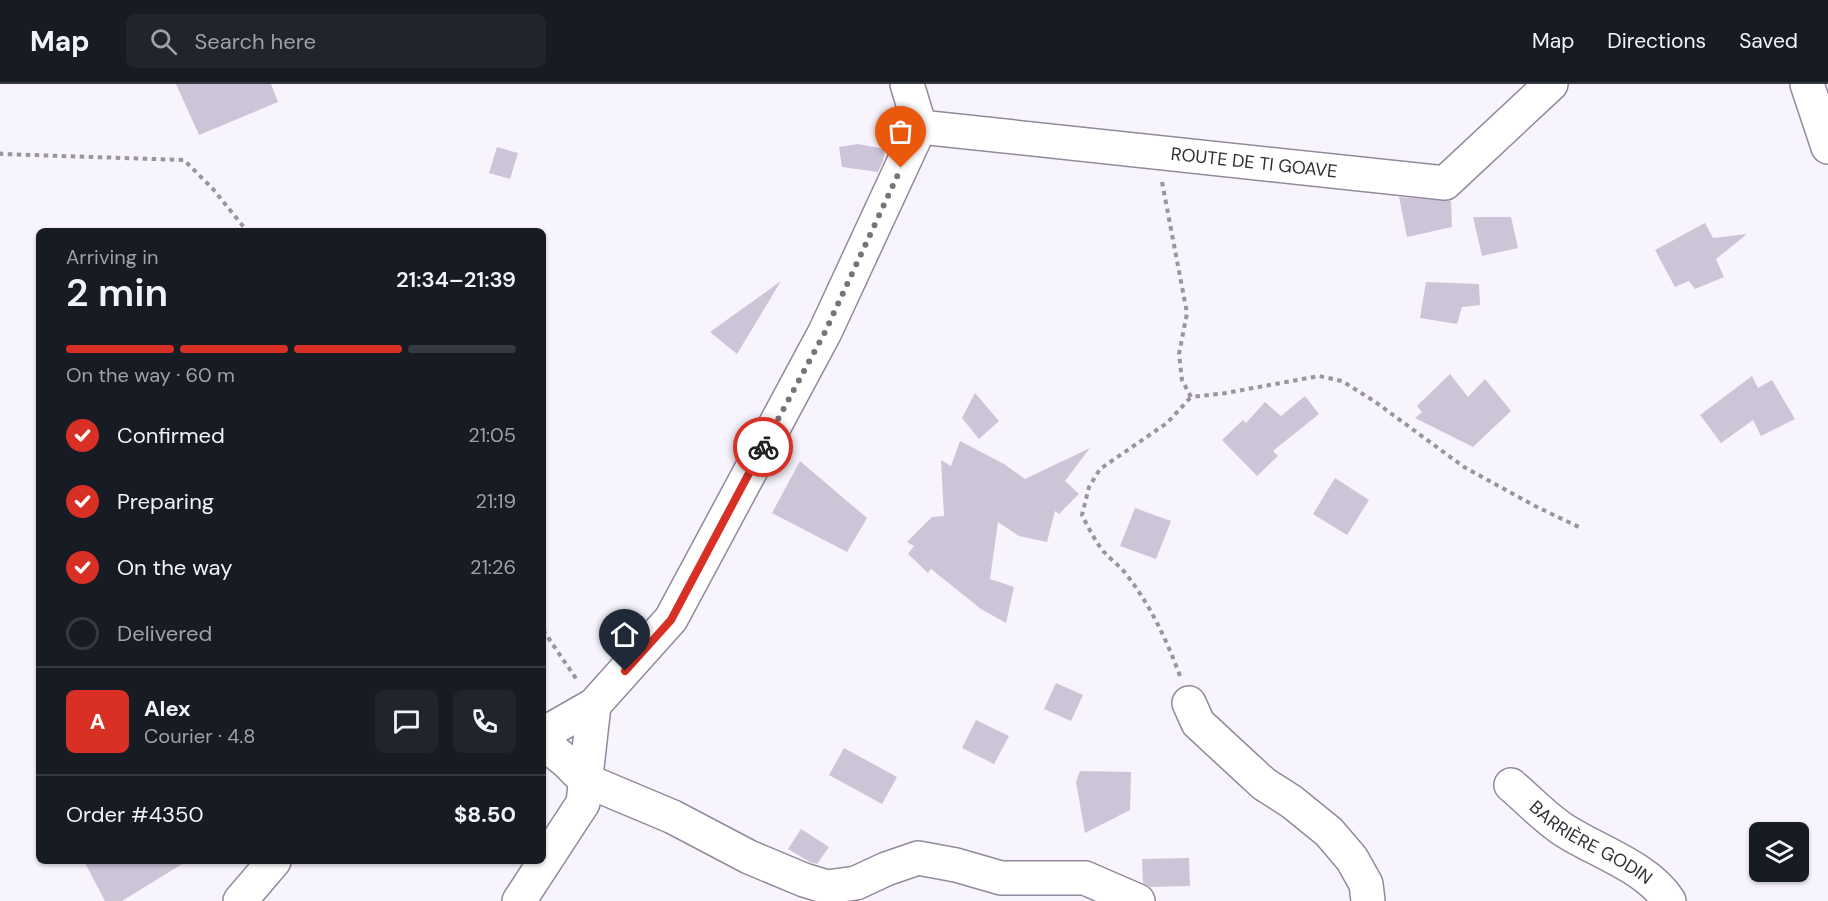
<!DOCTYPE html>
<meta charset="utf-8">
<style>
body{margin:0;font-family:"DM Sans",sans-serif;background:#20242c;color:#f1f3f6;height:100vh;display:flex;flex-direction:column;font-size:22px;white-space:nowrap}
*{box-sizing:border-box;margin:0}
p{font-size:20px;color:#9ea1a6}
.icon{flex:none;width:33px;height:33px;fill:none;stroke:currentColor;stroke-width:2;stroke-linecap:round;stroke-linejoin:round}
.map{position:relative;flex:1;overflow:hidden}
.side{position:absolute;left:36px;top:144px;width:510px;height:636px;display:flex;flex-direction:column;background:#171b24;border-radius:9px;box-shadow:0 2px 4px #0004}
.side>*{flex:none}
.fabs{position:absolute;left:1749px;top:738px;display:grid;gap:12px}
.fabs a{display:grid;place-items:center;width:60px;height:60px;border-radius:9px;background:#171b24;box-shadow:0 2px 4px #0004;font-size:30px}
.pin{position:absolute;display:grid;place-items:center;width:51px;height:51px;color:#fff;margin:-62px -26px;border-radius:50% 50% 50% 0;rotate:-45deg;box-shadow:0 0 6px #0007}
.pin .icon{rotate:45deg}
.courier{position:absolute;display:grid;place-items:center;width:60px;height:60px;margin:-30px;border:4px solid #d93025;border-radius:50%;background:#fff;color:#222;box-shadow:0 2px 8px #0007}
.headline em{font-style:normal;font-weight:600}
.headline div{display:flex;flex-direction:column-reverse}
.headline{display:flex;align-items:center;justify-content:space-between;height:102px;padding:0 30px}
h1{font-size:39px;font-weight:600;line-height:45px}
.bar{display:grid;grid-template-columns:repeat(4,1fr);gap:9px 6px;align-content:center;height:72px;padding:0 30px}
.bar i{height:8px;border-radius:4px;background:#363941}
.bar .current{background:#d93025}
.bar p{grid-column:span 4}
.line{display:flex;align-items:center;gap:15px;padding:0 30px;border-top:2px solid #363941}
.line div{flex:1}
.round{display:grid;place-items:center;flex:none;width:63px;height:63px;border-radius:9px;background:#20242c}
ol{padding:0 30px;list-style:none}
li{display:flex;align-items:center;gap:18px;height:66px}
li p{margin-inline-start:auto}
li .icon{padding:6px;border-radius:50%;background:#d93025;color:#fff;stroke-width:4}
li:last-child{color:#9ea1a6}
li i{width:33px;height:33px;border:3px solid #363941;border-radius:50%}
header{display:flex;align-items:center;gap:36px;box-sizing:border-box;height:84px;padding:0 30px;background:#171b24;border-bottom:2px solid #363941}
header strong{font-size:28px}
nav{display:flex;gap:33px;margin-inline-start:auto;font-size:21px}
.search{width:420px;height:54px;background:#20242c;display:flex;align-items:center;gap:15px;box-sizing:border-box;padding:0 21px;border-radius:9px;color:#9ea1a6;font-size:22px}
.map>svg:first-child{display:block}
.building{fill:#cdc4d8}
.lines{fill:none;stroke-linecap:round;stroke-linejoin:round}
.minor-casing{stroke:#92899c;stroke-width:36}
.path{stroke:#99959e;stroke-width:4;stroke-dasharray:4.5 4.5;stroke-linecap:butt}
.minor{stroke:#fff;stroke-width:33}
.done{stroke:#77737c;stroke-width:6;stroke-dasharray:0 10.8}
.route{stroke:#d93025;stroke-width:8}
.labels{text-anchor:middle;stroke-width:6;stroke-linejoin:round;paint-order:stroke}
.street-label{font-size:18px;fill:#322e36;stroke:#fff}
</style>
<header>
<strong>Map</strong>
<div class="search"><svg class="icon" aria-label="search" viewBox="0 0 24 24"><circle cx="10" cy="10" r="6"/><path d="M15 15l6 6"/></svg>Search here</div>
<nav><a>Map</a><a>Directions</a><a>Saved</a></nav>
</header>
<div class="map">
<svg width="1828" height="817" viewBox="0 0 1828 817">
<rect width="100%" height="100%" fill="#f8f4fd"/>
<g class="building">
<path d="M 176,0 L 271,0 L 278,18 L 199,51 Z"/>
<path d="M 858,60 L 885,65 L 883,77 L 878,88 L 842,83 L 839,63 Z"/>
<path d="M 497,63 L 518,69 L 510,95 L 489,89 Z"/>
<path d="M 1399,113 L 1451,117 L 1452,143 L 1407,153 Z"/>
<path d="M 1473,133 L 1511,133 L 1518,164 L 1482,172 Z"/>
<path d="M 1705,139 L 1713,154 L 1747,150 L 1716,175 L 1724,193 L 1695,205 L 1689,197 L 1675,203 L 1655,166 Z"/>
<path d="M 781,197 L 737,270 L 710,248 Z"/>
<path d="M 1426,198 L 1479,200 L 1480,221 L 1462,223 L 1457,240 L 1420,234 Z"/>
<path d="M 1450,290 L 1468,313 L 1485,295 L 1511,327 L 1473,363 L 1415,334 L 1422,328 L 1417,322 Z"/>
<path d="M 1752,292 L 1758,304 L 1772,296 L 1795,335 L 1761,352 L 1753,336 L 1721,359 L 1700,331 Z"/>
<path d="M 975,309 L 999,337 L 979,355 L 962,334 Z"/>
<path d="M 1305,312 L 1319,330 L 1273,367 L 1278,372 L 1257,392 L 1222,356 L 1243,336 L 1246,339 L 1265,318 L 1281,332 Z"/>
<path d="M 960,357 L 1004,380 L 1025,395 L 1090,364 L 1065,397 L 1079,410 L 1059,430 L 1055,427 L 1047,458 L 1019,452 L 998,438 L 990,495 L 1014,503 L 1006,539 L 981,525 L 931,485 L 928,489 L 908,470 L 914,462 L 907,458 L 932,433 L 944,432 L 941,376 L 951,382 Z"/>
<path d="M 800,377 L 867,434 L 847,468 L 772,429 Z"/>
<path d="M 1335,394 L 1369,416 L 1347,451 L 1313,430 Z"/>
<path d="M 1135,424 L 1171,437 L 1156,475 L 1120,462 Z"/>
<path d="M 1056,599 L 1083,611 L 1071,637 L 1044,625 Z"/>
<path d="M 976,636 L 1009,652 L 994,680 L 962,664 Z"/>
<path d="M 844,664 L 897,693 L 882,720 L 829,691 Z"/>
<path d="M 1080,687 L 1131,688 L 1130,726 L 1085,749 L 1076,698 Z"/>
<path d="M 801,745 L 829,763 L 817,780 L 810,778 L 788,765 Z"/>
<path d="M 1189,774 L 1190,802 L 1150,803 L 1143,799 L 1142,775 Z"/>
<path d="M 84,777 L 187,777 L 122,817 L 105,817 Z"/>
</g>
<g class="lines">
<defs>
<g id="minor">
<path d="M 1807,0 L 1828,63"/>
<path id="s1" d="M 920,43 L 1445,99 L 1551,0"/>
<path d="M 1189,619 L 1198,639 L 1239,677 L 1264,700 L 1292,718 L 1329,748 L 1352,775 L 1366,800 L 1368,817"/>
<path d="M 543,650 L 594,621 L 671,535 L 825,248 L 920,43 L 907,0"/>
<path d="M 543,659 L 566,677 L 585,696 L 673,733 L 749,773 L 804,796 L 827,803 L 856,799 L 886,785 L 918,774 L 956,781 L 1001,794 L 1085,794 L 1138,817"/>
<path id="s2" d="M 1511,701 C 1529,716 1547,736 1567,748 C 1599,768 1648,784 1669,817"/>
<path d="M 240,817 L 274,777"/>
<path d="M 519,817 L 583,719 L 594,621"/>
</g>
</defs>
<use href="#minor" class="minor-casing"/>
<g class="path">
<path d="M 0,68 L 1,70 L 184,76 L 213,105 L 247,147"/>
<path d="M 1162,98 L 1187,229 L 1179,270 L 1182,296 L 1191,313 L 1226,309 L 1319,292 L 1342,297 L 1374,317 L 1464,383 L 1535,422 L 1581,444"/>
<path d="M 543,546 L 577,596"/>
<path d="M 1180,592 C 1166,554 1150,521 1126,490 C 1119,481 1110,475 1103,467 C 1094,455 1088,443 1082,431 L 1089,403 L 1100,385 L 1167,339 L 1191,313"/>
</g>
<use href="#minor" class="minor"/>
</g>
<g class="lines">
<path class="done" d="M 763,363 L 825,248 L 901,84"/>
<path class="route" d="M 625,587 L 671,536 L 763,363"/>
</g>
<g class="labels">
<g class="street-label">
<text dy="6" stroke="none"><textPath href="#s1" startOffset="336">ROUTE DE TI GOAVE</textPath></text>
<text dy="6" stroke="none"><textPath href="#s2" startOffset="99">BARRIÈRE GODIN</textPath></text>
</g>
</g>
</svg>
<div class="fabs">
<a><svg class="icon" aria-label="layers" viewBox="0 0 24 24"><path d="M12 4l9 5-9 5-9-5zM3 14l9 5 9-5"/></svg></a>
</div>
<div class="pin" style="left:901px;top:84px;background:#ea580c"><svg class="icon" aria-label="bag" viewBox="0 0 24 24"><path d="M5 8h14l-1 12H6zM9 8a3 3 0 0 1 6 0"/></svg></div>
<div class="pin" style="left:625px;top:587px;background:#1f2937"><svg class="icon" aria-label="home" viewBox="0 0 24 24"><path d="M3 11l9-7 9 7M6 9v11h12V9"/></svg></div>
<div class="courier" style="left:763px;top:363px"><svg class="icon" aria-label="bike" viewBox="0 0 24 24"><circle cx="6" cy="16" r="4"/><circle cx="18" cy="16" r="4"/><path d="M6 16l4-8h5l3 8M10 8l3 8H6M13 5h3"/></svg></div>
<section class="side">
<div class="headline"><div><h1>2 min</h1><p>Arriving in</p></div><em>21:34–21:39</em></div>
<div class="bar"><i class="current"></i><i class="current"></i><i class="current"></i><i></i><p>On the way · 60 m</p></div>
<ol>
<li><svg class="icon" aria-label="check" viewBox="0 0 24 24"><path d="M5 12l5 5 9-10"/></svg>Confirmed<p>21:05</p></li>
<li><svg class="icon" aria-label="check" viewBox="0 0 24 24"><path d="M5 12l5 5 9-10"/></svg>Preparing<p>21:19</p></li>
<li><svg class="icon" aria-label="check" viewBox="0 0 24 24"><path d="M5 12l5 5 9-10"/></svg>On the way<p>21:26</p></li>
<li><i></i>Delivered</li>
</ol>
<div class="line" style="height:108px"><b class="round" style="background:#d93025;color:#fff">A</b><div><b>Alex</b><p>Courier · 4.8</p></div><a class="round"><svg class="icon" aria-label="chat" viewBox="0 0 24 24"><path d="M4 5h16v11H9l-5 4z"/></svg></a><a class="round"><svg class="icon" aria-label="phone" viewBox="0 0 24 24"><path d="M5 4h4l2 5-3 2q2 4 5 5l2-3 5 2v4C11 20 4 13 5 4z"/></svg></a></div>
<div class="line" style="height:78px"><div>Order #4350</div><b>$8.50</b></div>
</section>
</div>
